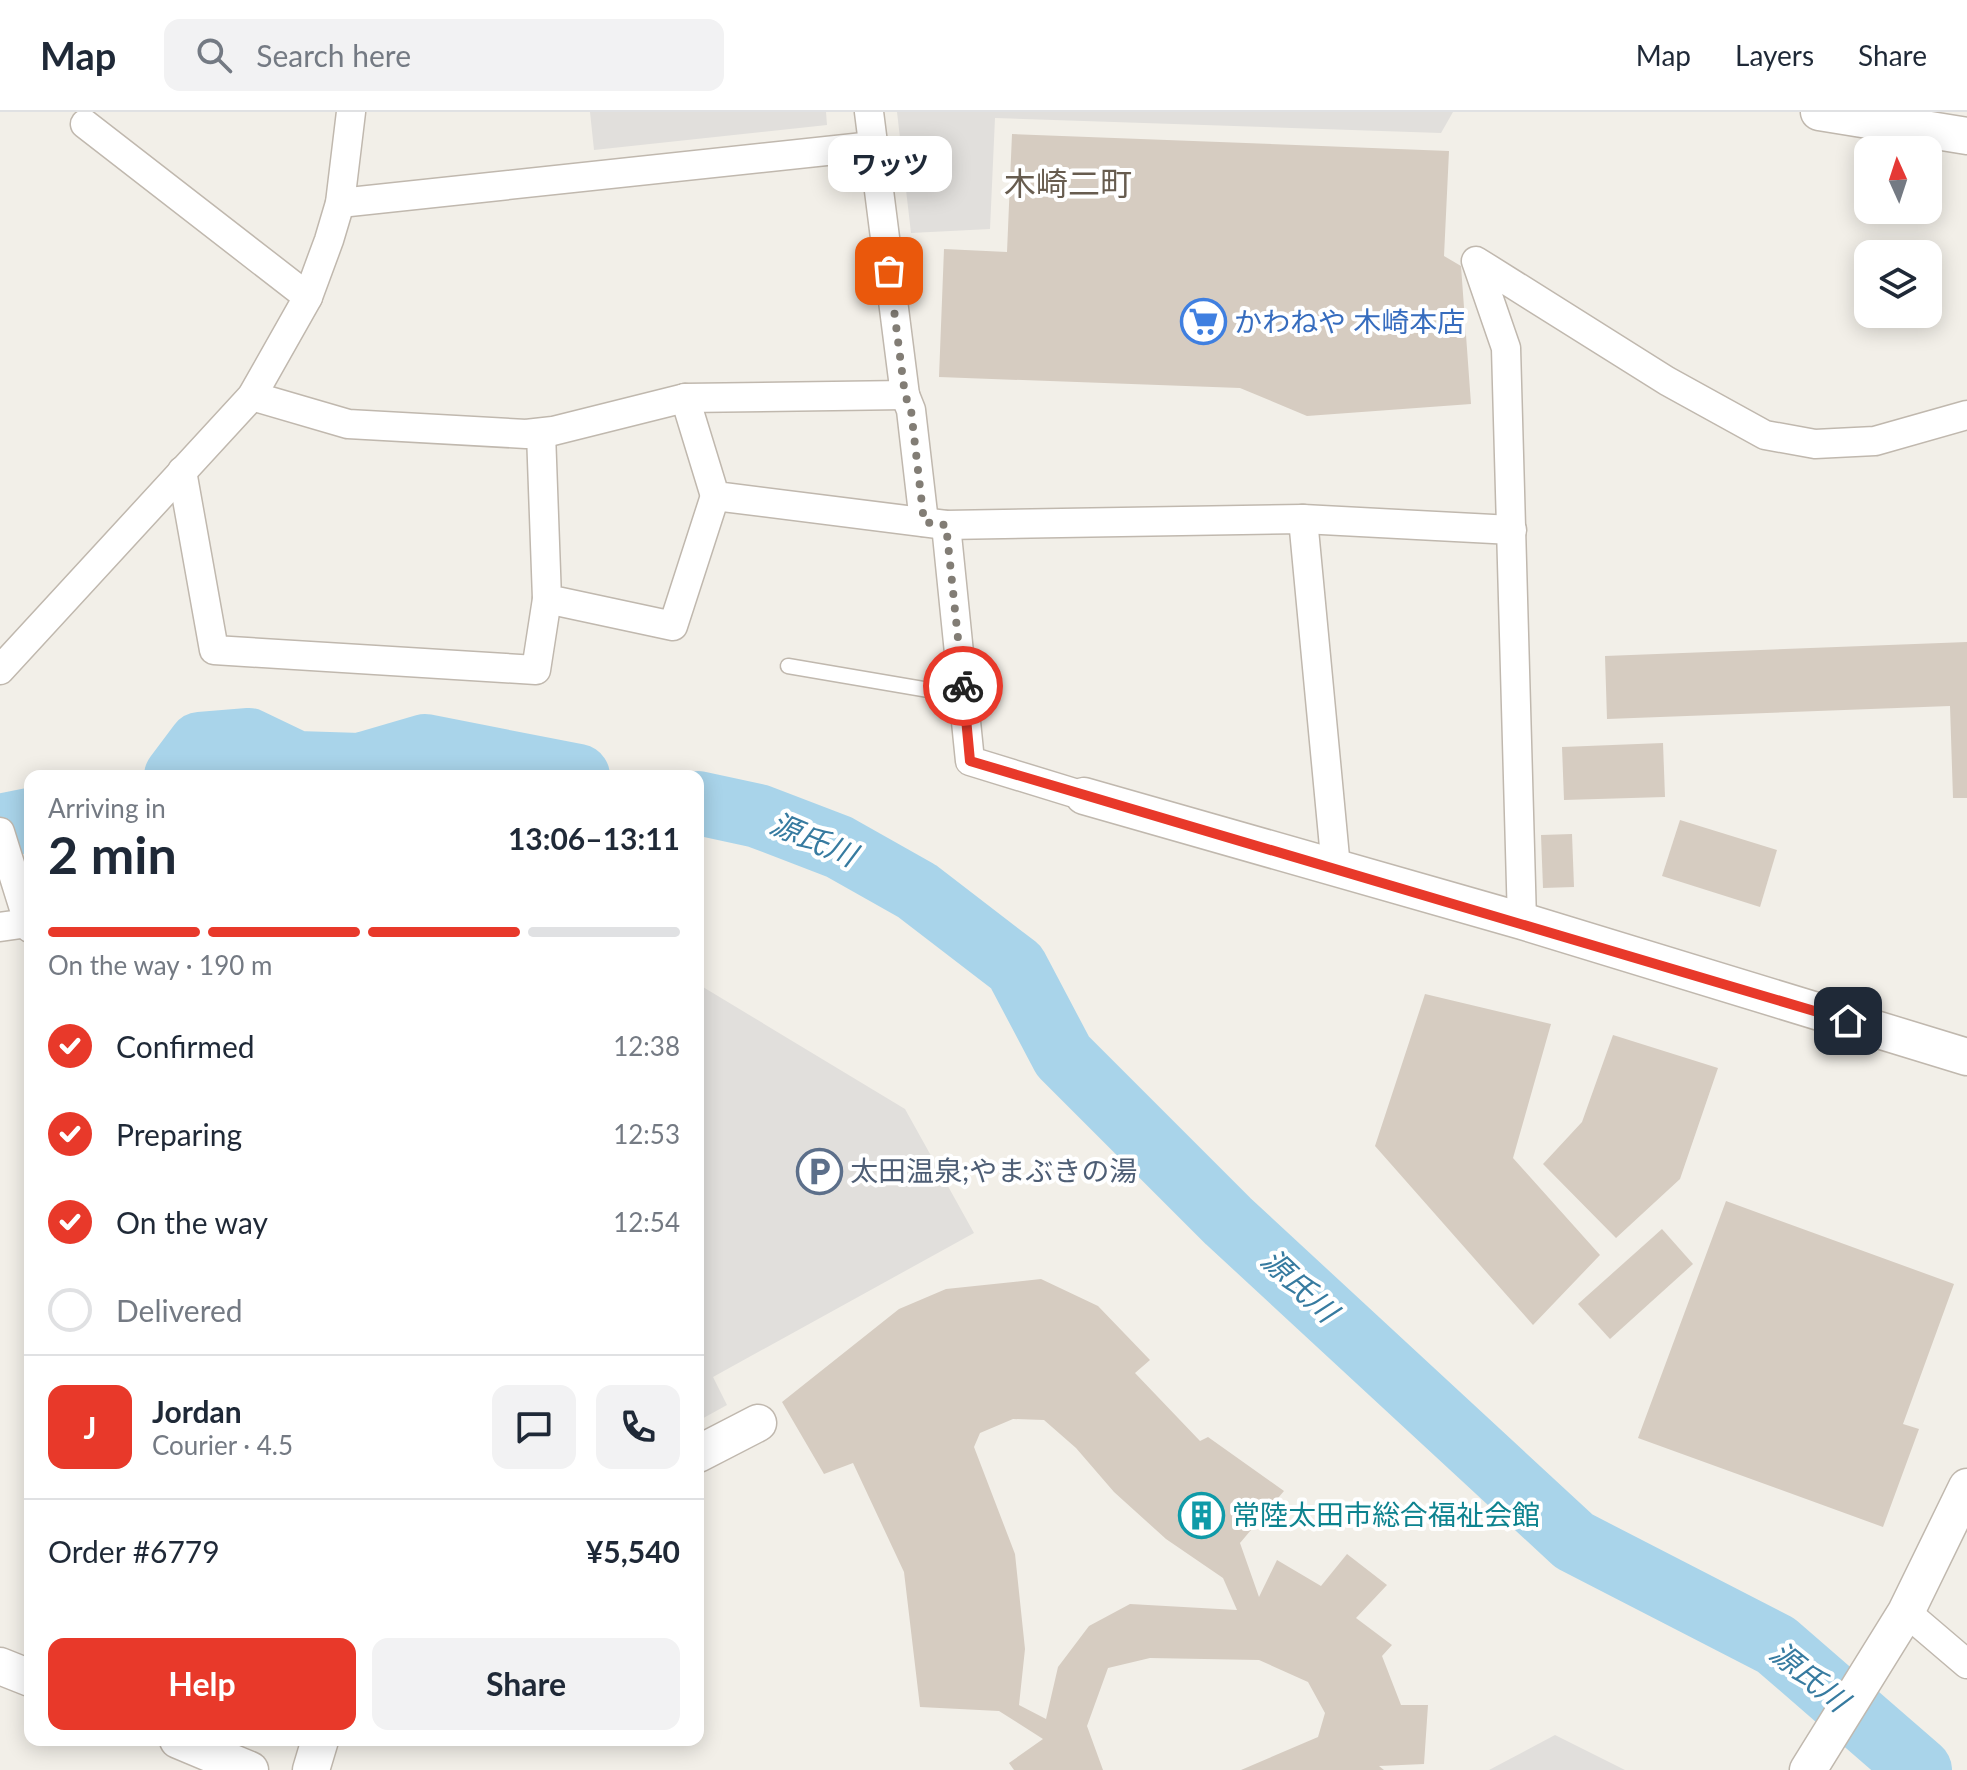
<!DOCTYPE html>
<meta charset="utf-8">
<style>
body{margin:0;font-family:Lato,"Noto Sans JP",sans-serif;background:#f2f2f3;color:#1f2937;height:100vh;display:flex;flex-direction:column;font-size:30px;white-space:nowrap}
*{box-sizing:border-box;margin:0}
p{font-size:26px;color:#747a83}
.icon{flex:none;width:44px;height:44px;fill:none;stroke:currentColor;stroke-width:2;stroke-linecap:round;stroke-linejoin:round}
.map{position:relative;flex:1;overflow:hidden}
.panel{position:absolute;left:24px;top:658px;width:680px;height:976px;display:flex;flex-direction:column;background:#fff;border-radius:16px;box-shadow:0 4px 20px #0003}
.panel>*{flex:none}
.needle{width:52px;rotate:357deg}
.fabs{position:absolute;left:1854px;top:24px;display:grid;gap:16px}
.fabs a{display:grid;place-items:center;width:88px;height:88px;border-radius:16px;background:#fff;box-shadow:0 4px 20px #0003;font-size:40px}
.pin{position:absolute;display:grid;place-items:center;width:68px;height:68px;color:#fff;margin:-34px;border-radius:16px;box-shadow:0 4px 12px #0006}
.courier{position:absolute;display:grid;place-items:center;width:80px;height:80px;margin:-40px;border:6px solid #e8392a;border-radius:50%;background:#fff;color:#222;box-shadow:0 2px 10px #0007}
.bubble{position:absolute;height:56px;border-radius:16px;background:#fff;box-shadow:0 4px 20px #0003;font-size:26px;font-weight:700;line-height:56px;text-align:center}
.headline em{font-style:normal;font-weight:700}
.headline div{display:flex;flex-direction:column-reverse}
.headline{display:flex;align-items:center;justify-content:space-between;height:136px;padding:0 24px}
h1{font-size:52px;font-weight:700;line-height:60px}
.bar{display:grid;grid-template-columns:repeat(4,1fr);gap:12px 8px;align-content:center;height:96px;padding:0 24px}
.bar i{height:10px;border-radius:6px;background:#e0e1e3}
.bar .active{background:#e8392a}
.bar p{grid-column:span 4}
.line{display:flex;align-items:center;gap:20px;padding:0 24px;border-top:2px solid #e0e1e3}
.line div{flex:1}
.round{display:grid;place-items:center;flex:none;width:84px;height:84px;border-radius:16px;background:#f2f2f3}
ol{padding:0 24px;list-style:none}
li{display:flex;align-items:center;gap:24px;height:88px}
li p{margin-inline-start:auto}
li .icon{padding:8px;border-radius:50%;background:#e8392a;color:#fff;stroke-width:4}
li:last-child{color:#747a83}
li i{width:44px;height:44px;border:4px solid #e0e1e3;border-radius:50%}
.primary-button{display:flex;gap:16px;margin-top:auto;padding:16px 24px}
.primary-button a{flex:1;height:92px;border-radius:16px;background:#e8392a;color:#fff;font-size:32px;font-weight:700;line-height:92px;text-align:center}
.primary-button a+a{background:#f2f2f3;color:#1f2937}
header{display:flex;align-items:center;gap:48px;box-sizing:border-box;height:112px;padding:0 40px;background:#fff;border-bottom:2px solid #e0e1e3}
header strong{font-size:38px}
nav{display:flex;gap:44px;margin-inline-start:auto;font-size:28px}
.search{width:560px;height:72px;background:#f2f2f3;display:flex;align-items:center;gap:20px;box-sizing:border-box;padding:0 28px;border-radius:16px;color:#747a83;font-size:30px}
.map>svg:first-child{display:block}
.parking{fill:#e1dfdc}
.lines{fill:none;stroke-linecap:round;stroke-linejoin:round}
.river{stroke:#a9d4ea;stroke-width:64}
.building{fill:#d6ccc1;fill-rule:evenodd}
.service-casing{stroke:#c0b8ae;stroke-width:17}
.minor-casing{stroke:#c0b8ae;stroke-width:31}
.tertiary-casing{stroke:#c0b8ae;stroke-width:39}
.service{stroke:#fff;stroke-width:14}
.minor{stroke:#fff;stroke-width:28}
.tertiary{stroke:#fff;stroke-width:36}
.done{stroke:#827d75;stroke-width:8;stroke-dasharray:0 14.4}
.route{stroke:#e8392a;stroke-width:10}
.labels{text-anchor:middle;stroke-width:8;stroke-linejoin:round;paint-order:stroke}
.shop-label{font-size:28px;fill:#366cbe;stroke:#fff;text-anchor:start}
.service-label{font-size:28px;fill:#4e5e75;stroke:#fff;text-anchor:start}
.culture-label{font-size:28px;fill:#0d838f;stroke:#fff;text-anchor:start}
.water-label{font-size:30px;font-style:italic;fill:#377ba0;stroke:#fff}
.quarter-label{font-size:32px;fill:#675c4f;stroke:#fff}
</style>
<header>
<strong>Map</strong>
<div class="search"><svg class="icon" aria-label="search" viewBox="0 0 24 24"><circle cx="10" cy="10" r="6"/><path d="M15 15l6 6"/></svg>Search here</div>
<nav><a>Map</a><a>Layers</a><a>Share</a></nav>
</header>
<div class="map">
<svg width="1967" height="1658" viewBox="0 0 1967 1658">
<rect width="100%" height="100%" fill="#f2efe8"/>
<g class="parking">
<path d="M 590,0 L 826,0 L 827,13 L 594,38 Z"/>
<path d="M 897,0 L 1453,0 L 1441,21 L 995,6 L 990,117 L 911,121 Z"/>
<path d="M 698,872 L 905,997 L 974,1121 L 713,1265 L 727,1293 L 698,1309 Z"/>
<path d="M 1555,1623 L 1625,1658 L 1489,1658 Z"/>
</g>
<g class="lines">
<g class="river">
<path d="M 176,664 L 200,632 L 249,628 L 297,651 L 360,653 L 425,634 L 578,664"/>
<path d="M 698,691 L 758,704 L 839,735 L 917,779 L 1016,855 L 1063,944 L 1228,1109 L 1574,1429 L 1776,1533 L 1920,1658"/>
<path d="M 0,714 L 30,708"/>
</g>
</g>
<g class="building">
<path d="M 1012,22 L 1449,39 L 1444,144 L 1461,154 L 1471,292 L 1307,304 L 1240,276 L 939,265 L 944,137 L 1007,140 Z"/>
<path d="M 1967,530 L 1967,686 L 1953,686 L 1950,594 L 1607,607 L 1605,544 Z"/>
<path d="M 1663,631 L 1665,685 L 1564,688 L 1562,635 Z"/>
<path d="M 1680,708 L 1777,738 L 1760,795 L 1662,764 Z"/>
<path d="M 1572,722 L 1574,775 L 1543,776 L 1541,723 Z"/>
<path d="M 1425,882 L 1551,912 L 1513,1046 L 1600,1143 L 1533,1213 L 1375,1034 Z"/>
<path d="M 1613,923 L 1718,956 L 1680,1067 L 1616,1126 L 1543,1052 L 1582,1010 Z"/>
<path d="M 1726,1089 L 1954,1172 L 1903,1312 L 1919,1317 L 1883,1415 L 1638,1326 Z"/>
<path d="M 1662,1117 L 1693,1152 L 1610,1227 L 1578,1192 Z"/>
<path d="M 1041,1167 L 1098,1194 L 1150,1248 L 1135,1261 L 1200,1329 L 1208,1325 L 1284,1379 L 1240,1431 L 1259,1485 L 1277,1448 L 1321,1474 L 1347,1442 L 1387,1473 L 1356,1506 L 1392,1533 L 1382,1544 L 1401,1593 L 1428,1593 L 1424,1652 L 1379,1654 L 1384,1658 L 1241,1658 L 1318,1625 L 1325,1601 L 1308,1570 L 1259,1548 L 1150,1546 L 1108,1556 L 1087,1614 L 1103,1658 L 1014,1658 L 1009,1651 L 1043,1627 L 999,1599 L 920,1595 L 904,1460 L 853,1351 L 824,1362 L 782,1290 L 899,1197 L 946,1177 ZM 1013,1307 L 1044,1308 L 1076,1336 L 1114,1380 L 1166,1427 L 1223,1466 L 1237,1498 L 1130,1492 L 1089,1514 L 1058,1555 L 1046,1607 L 1019,1593 L 1025,1537 L 1015,1442 L 974,1335 L 980,1321 Z"/>
</g>
<g class="lines">
<defs>
<path id="service" d="M 788,554 L 964,584"/>
<g id="minor">
<path d="M 85,12 L 308,185"/>
<path d="M 340,91 L 873,34"/>
<path d="M 905,283 L 911,298 L 924,410"/>
<path d="M 252,284 L 348,312 L 526,322 L 553,319 L 685,286 L 905,283 L 869,0"/>
<path d="M 685,286 L 715,384 L 946,413 L 1303,407 L 1512,418"/>
<path d="M 541,321 L 547,487 L 673,514 L 715,384"/>
<path d="M 182,359 L 214,538 L 536,558 L 547,487"/>
<path d="M 1303,407 L 1336,756"/>
<path d="M 946,413 L 970,649 L 1084,684"/>
<path d="M 0,558 L 252,284 L 308,185 L 329,128 L 340,91 L 351,0"/>
<path d="M 0,720 L 30,816"/>
<path d="M 1522,809 L 1506,236 L 1476,149 L 1667,269 L 1765,323 L 1815,332 L 1875,329 L 1967,303"/>
<path d="M 0,815 L 28,811"/>
<path d="M 1906,1500 L 1967,1552"/>
</g>
<g id="tertiary">
<path d="M 1819,0 L 1967,24"/>
<path d="M 1084,684 L 1522,809 L 1967,945"/>
<path d="M 698,1342 L 758,1311"/>
<path d="M 0,1554 L 30,1566"/>
<path d="M 178,1628 L 250,1658"/>
<path d="M 311,1658 L 320,1628"/>
<path d="M 1808,1658 L 1906,1500 L 1967,1375"/>
</g>
</defs>
<use href="#service" class="service-casing"/>
<use href="#minor" class="minor-casing"/>
<use href="#tertiary" class="tertiary-casing"/>
<use href="#service" class="service"/>
<use href="#minor" class="minor"/>
<use href="#tertiary" class="tertiary"/>
</g>
<g class="lines">
<path class="done" d="M 889,159 L 905,283 L 911,298 L 924,410 L 946,413 L 963,574"/>
<path class="route" d="M 963,574 L 970,649 L 1848,909"/>
</g>
<defs>
<symbol id="supermarket-ring" viewBox="-11 -11 22 22"><circle r="9.5" fill="#fff" stroke="#3f7fe0" stroke-width="1.5"/><path d="M-6-5.5h2.5l.6 2H6L4.5 2H-2.5L-4.4-4H-6ZM-1.5 3.2a1.3 1.3 0 1 0 .1 0ZM3 3.2a1.3 1.3 0 1 0 .1 0Z" fill="#3f7fe0"/></symbol>
<symbol id="parking-ring" viewBox="-11 -11 22 22"><circle r="9.5" fill="#fff" stroke="#5c6f8a" stroke-width="1.5"/><path d="M-3.5-5.5H1a3.5 3.5 0 0 1 0 7H-1V5.5H-3.5ZM-1-3.4V-.6H.8a1.4 1.4 0 0 0 0-2.8Z" fill="#5c6f8a"/></symbol>
<symbol id="building-ring" viewBox="-11 -11 22 22"><circle r="9.5" fill="#fff" stroke="#0f9aa8" stroke-width="1.5"/><path d="M-4-6H4V6H1V3H-1V6H-4ZM-2.5-4.3h1.7v1.8h-1.7ZM.8-4.3h1.7v1.8H.8ZM-2.5-1h1.7V.8h-1.7ZM.8-1h1.7V.8H.8Z" fill="#0f9aa8"/></symbol>
</defs>
<g fill-rule="evenodd">
<use href="#supermarket-ring" x="1178" y="184" width="51" height="51"/>
<use href="#parking-ring" x="794" y="1034" width="51" height="51"/>
<use href="#building-ring" x="1176" y="1378" width="51" height="51"/>
</g>
<g class="labels">
<g class="shop-label">
<text x="1234" y="220">かわねや 木崎本店</text>
</g>
<g class="service-label">
<text x="850" y="1069">太田温泉;やまぶきの湯</text>
</g>
<g class="culture-label">
<text x="1232" y="1413">常陸太田市総合福祉会館</text>
</g>
<g class="water-label">
<text transform="translate(813 728) rotate(23)" y="10">源氏川</text>
<text transform="translate(1299 1174) rotate(43)" y="10">源氏川</text>
<text transform="translate(1809 1565) rotate(39)" y="10">源氏川</text>
</g>
<g class="quarter-label">
<text x="1068" y="83">木崎二町</text>
</g>
</g>
</svg>
<div class="fabs">
<a><svg class="needle" viewBox="-14 -14 28 28"><path d="M0-13l5 13h-10z" fill="#e53935"/><path d="M0 13l5-13h-10z" fill="#747a83"/></svg></a>
<a><svg class="icon" aria-label="layers" viewBox="0 0 24 24"><path d="M12 4l9 5-9 5-9-5zM3 14l9 5 9-5"/></svg></a>
</div>
<div class="pin" style="left:889px;top:159px;background:#ea580c"><svg class="icon" aria-label="bag" viewBox="0 0 24 24"><path d="M5 8h14l-1 12H6zM9 8a3 3 0 0 1 6 0"/></svg></div>
<div class="pin" style="left:1848px;top:909px;background:#1f2937"><svg class="icon" aria-label="home" viewBox="0 0 24 24"><path d="M3 11l9-7 9 7M6 9v11h12V9"/></svg></div>
<div class="courier" style="left:963px;top:574px"><svg class="icon" aria-label="bike" viewBox="0 0 24 24"><circle cx="6" cy="16" r="4"/><circle cx="18" cy="16" r="4"/><path d="M6 16l4-8h5l3 8M10 8l3 8H6M13 5h3"/></svg></div>
<div class="bubble" style="left:828px;top:24px;width:124px">ワッツ</div>
<section class="panel">
<div class="headline"><div><h1>2 min</h1><p>Arriving in</p></div><em>13:06–13:11</em></div>
<div class="bar"><i class="active"></i><i class="active"></i><i class="active"></i><i></i><p>On the way · 190 m</p></div>
<ol>
<li><svg class="icon" aria-label="check" viewBox="0 0 24 24"><path d="M5 12l5 5 9-10"/></svg>Confirmed<p>12:38</p></li>
<li><svg class="icon" aria-label="check" viewBox="0 0 24 24"><path d="M5 12l5 5 9-10"/></svg>Preparing<p>12:53</p></li>
<li><svg class="icon" aria-label="check" viewBox="0 0 24 24"><path d="M5 12l5 5 9-10"/></svg>On the way<p>12:54</p></li>
<li><i></i>Delivered</li>
</ol>
<div class="line" style="height:144px"><b class="round" style="background:#e8392a;color:#fff">J</b><div><b>Jordan</b><p>Courier · 4.5</p></div><a class="round"><svg class="icon" aria-label="chat" viewBox="0 0 24 24"><path d="M4 5h16v11H9l-5 4z"/></svg></a><a class="round"><svg class="icon" aria-label="phone" viewBox="0 0 24 24"><path d="M5 4h4l2 5-3 2q2 4 5 5l2-3 5 2v4C11 20 4 13 5 4z"/></svg></a></div>
<div class="line" style="height:104px"><div>Order #6779</div><b>¥5,540</b></div>
<div class="primary-button"><a>Help</a><a>Share</a></div>
</section>
</div>
